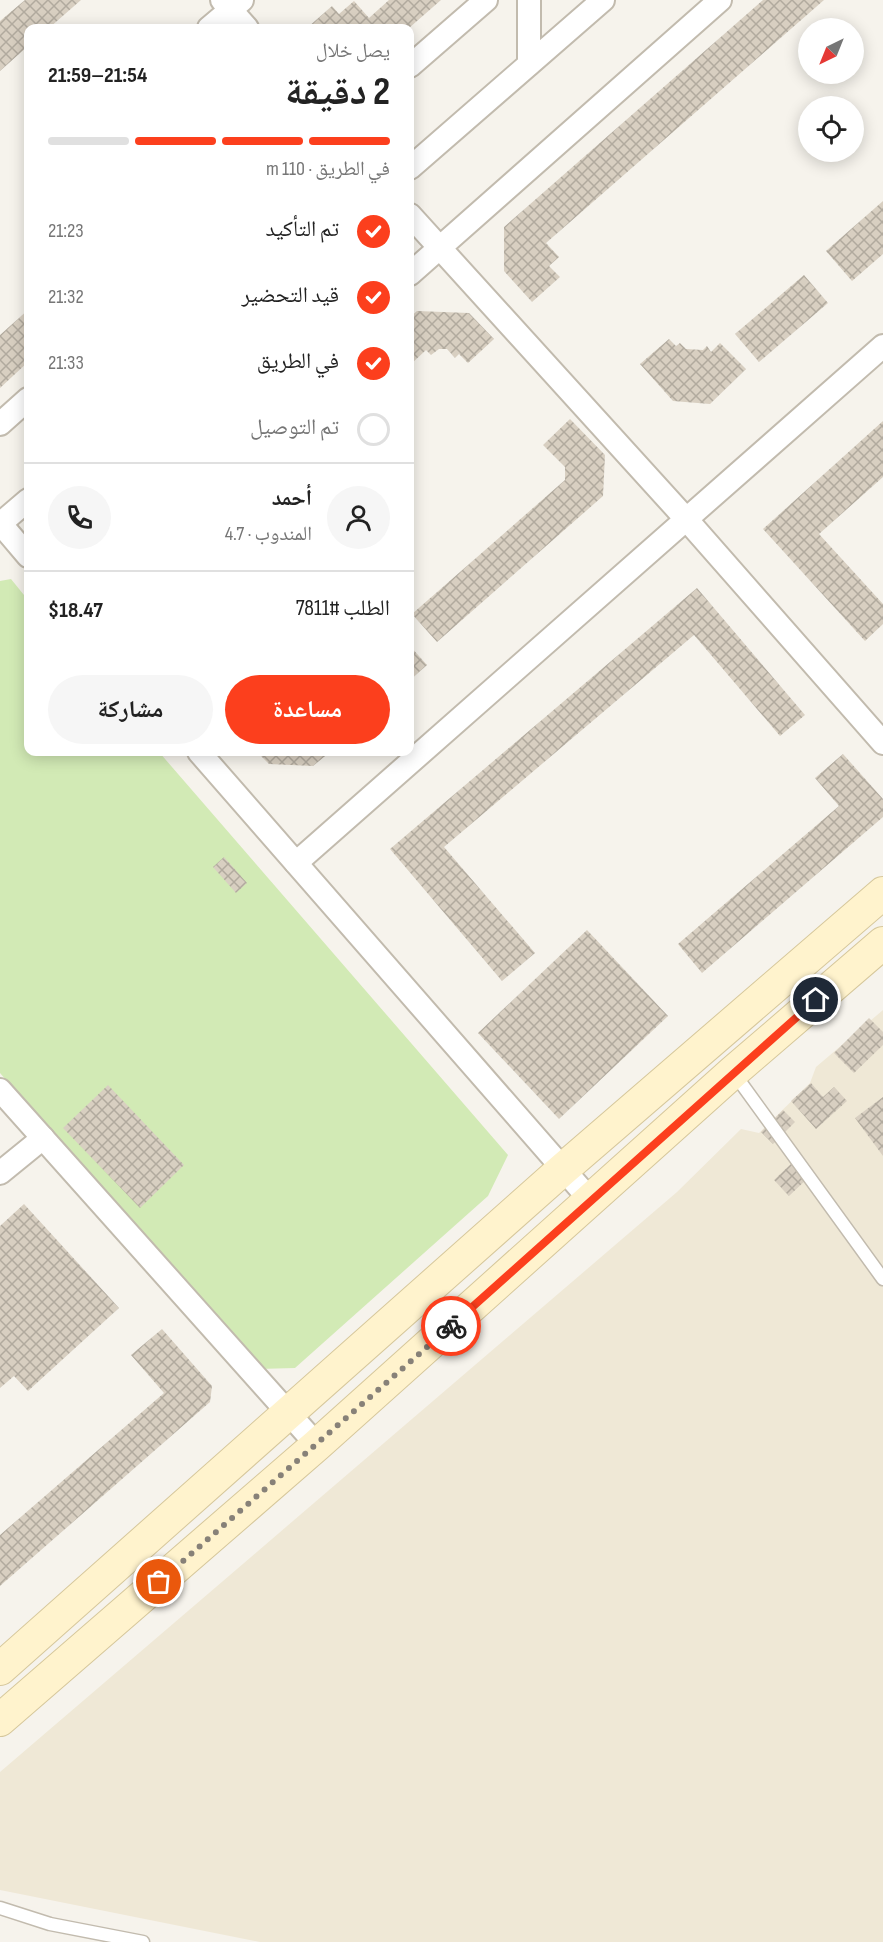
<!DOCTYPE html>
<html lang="ar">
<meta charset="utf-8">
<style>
body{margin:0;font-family:"Sofia Sans Condensed","Noto Naskh Arabic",sans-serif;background:#f6f6f6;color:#222;direction:rtl;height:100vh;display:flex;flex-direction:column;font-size:22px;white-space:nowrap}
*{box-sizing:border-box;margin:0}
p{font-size:20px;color:#767676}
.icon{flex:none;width:33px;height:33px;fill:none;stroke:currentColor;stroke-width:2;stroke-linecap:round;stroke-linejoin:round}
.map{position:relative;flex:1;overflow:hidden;direction:ltr}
.panel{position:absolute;left:24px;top:24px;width:390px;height:732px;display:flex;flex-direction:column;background:#fff;border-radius:12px;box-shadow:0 3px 15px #0003;direction:rtl}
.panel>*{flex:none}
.needle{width:39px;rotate:223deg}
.buttons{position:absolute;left:798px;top:18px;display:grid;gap:12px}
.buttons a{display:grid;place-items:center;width:66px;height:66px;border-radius:50%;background:#fff;box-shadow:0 3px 15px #0003;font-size:30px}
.pin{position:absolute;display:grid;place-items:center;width:51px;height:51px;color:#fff;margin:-26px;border:3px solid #fff;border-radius:50%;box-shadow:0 2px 6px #0007}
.courier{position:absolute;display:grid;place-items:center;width:60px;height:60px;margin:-30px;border:4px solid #fc3f1d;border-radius:50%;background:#fff;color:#222;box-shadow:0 2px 8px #0007}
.headline em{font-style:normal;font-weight:700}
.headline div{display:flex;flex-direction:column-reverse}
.headline{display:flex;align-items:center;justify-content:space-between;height:102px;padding:0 24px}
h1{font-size:39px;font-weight:700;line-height:45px}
.bar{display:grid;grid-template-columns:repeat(4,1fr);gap:9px 6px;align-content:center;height:72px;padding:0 24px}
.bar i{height:8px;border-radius:4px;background:#e0e0e0}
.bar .on{background:#fc3f1d}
.bar p{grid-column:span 4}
.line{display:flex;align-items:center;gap:15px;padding:0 24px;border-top:2px solid #e0e0e0}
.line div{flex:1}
.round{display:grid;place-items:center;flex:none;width:63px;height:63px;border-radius:32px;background:#f6f6f6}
ol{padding:0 24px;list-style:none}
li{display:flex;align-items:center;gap:18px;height:66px}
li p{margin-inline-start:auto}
li .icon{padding:6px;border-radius:50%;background:#fc3f1d;color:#fff;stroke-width:4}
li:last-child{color:#767676}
li i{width:33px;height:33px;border:3px solid #e0e0e0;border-radius:50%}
.button{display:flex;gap:12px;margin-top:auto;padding:12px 24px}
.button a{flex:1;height:69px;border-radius:36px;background:#fc3f1d;color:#fff;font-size:24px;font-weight:700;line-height:69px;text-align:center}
.button a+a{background:#f6f6f6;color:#222}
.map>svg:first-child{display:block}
.education{fill:#efe8d6}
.garden{fill:#d2eab5}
.building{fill:url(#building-cross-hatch)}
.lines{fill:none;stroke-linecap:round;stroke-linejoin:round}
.service-casing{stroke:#c2bbae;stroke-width:15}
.minor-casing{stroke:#c2bbae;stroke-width:26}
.secondary-casing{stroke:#d6c79b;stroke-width:34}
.service{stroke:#fff;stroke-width:12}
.minor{stroke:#fff;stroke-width:22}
.secondary{stroke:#fff3cd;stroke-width:32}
.done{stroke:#878178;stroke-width:6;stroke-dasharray:0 10.8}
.route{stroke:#fc3f1d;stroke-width:8}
</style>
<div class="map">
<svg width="883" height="1942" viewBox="0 0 883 1942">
<defs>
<pattern id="building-cross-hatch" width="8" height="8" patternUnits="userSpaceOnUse" patternTransform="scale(1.5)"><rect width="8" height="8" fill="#d8cfc1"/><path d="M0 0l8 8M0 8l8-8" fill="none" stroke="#b1aa9e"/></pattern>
</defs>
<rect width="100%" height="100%" fill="#f6f3ec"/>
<path class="education" d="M 883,1010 L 883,1942 L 260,1942 L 0,1890 L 0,1772 L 677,1192 L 741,1129 L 759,1133 L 810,1083 L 816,1067 Z"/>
<path class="garden" d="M 11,579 L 28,600 L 28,752 L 159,752 L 508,1155 L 488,1196 L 295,1368 L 258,1369 L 0,1073 L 0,581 Z"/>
<g class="building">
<path d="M 25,0 L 81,0 L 49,28 L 28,28 L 28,46 L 0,71 L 0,21 Z"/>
<path d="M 389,0 L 441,0 L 409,28 L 307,28 L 332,6 L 339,14 L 354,1 L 369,18 Z"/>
<path d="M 763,0 L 824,0 L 546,243 L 559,257 L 549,266 L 560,277 L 532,302 L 504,271 L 504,227 Z"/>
<path d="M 883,201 L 883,254 L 852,281 L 826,251 Z"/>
<path d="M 804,275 L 828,303 L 759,362 L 735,334 Z"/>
<path d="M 28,310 L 28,362 L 0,388 L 0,335 Z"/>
<path d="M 417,311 L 469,313 L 494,339 L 468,363 L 459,354 L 455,358 L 447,349 L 439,349 L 431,355 L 426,350 L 410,365 L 410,317 Z"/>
<path d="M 669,339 L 676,346 L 680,343 L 686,349 L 703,350 L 707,346 L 711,352 L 720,343 L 746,369 L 710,404 L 673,401 L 640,364 Z"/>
<path d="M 570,419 L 605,455 L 603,496 L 437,642 L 412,614 L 565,480 L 565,467 L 543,445 Z"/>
<path d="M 883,421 L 883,477 L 819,534 L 883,604 L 883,624 L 865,641 L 763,529 Z"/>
<path d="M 697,588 L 805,715 L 780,736 L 694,635 L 444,847 L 535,953 L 502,981 L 390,849 Z"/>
<path d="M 410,646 L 427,665 L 410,680 Z"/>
<path d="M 257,752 L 330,752 L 313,766 L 269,764 Z"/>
<path d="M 843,754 L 883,799 L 883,817 L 702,973 L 678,944 L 839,806 L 815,778 Z"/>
<path d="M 224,857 L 247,883 L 236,893 L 213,867 Z"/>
<path d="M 587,930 L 668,1016 L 559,1119 L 478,1033 Z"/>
<path d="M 869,1018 L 883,1032 L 883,1045 L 854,1073 L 834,1053 Z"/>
<path d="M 811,1083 L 823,1097 L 834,1087 L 847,1101 L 816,1129 L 791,1101 Z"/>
<path d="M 108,1085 L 184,1165 L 140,1208 L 63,1128 Z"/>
<path d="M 883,1097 L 883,1156 L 855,1118 Z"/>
<path d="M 783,1110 L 795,1122 L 773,1144 L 761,1132 Z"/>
<path d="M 794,1161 L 809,1177 L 789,1196 L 774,1180 Z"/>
<path d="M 24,1204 L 119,1308 L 28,1391 L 14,1376 L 0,1388 L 0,1226 Z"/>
<path d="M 162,1329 L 212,1386 L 210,1402 L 0,1586 L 0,1535 L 164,1393 L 131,1355 Z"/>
</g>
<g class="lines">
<defs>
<g id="service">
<path d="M 733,1072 L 883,1279"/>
<path d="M 0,1908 L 50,1924 L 143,1942"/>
</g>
<g id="minor">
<path d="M 222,0 L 247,28"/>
<path d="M 529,0 L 529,64"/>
<path d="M 209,28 L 242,0"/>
<path d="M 410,66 L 486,0"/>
<path d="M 410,168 L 603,0"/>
<path d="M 410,215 L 687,520 L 883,743"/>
<path d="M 410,274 L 720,0"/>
<path d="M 0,424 L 28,399"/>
<path d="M 0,523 L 28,556"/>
<path d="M 0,524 L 28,500"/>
<path d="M 199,752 L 592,1202"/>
<path d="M 296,863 L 883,346"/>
<path d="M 0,1090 L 317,1445"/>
<path d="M 0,1173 L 43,1138"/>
</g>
<g id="secondary">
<path d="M 0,1669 L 562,1170 L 883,893"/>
<path d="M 0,1720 L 317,1445 L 733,1072 L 883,943"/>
</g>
</defs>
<use href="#service" class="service-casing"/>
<use href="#minor" class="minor-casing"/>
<use href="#secondary" class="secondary-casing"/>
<use href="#service" class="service"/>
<use href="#minor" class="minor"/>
<use href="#secondary" class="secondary"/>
</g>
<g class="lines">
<path class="done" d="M 159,1582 L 451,1326"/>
<path class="route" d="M 451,1326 L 816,1000"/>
</g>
</svg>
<div class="buttons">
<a><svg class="needle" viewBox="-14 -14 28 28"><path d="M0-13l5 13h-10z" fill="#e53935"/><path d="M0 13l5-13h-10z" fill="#767676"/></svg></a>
<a><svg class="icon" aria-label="locate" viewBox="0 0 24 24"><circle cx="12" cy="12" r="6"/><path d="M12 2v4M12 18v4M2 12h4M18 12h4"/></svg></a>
</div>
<div class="pin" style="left:159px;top:1582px;background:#ea580c"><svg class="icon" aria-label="bag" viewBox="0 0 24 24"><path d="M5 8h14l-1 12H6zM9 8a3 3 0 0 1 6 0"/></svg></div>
<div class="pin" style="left:816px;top:1000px;background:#1f2937"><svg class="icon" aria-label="home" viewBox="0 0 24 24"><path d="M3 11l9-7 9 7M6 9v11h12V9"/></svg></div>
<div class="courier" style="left:451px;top:1326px"><svg class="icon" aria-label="bike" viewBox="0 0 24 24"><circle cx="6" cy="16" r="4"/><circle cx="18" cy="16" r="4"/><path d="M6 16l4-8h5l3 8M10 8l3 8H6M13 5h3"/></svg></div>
<section class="panel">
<div class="headline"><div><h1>2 دقيقة</h1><p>يصل خلال</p></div><em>21:54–21:59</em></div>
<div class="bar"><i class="on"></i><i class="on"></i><i class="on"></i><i></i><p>في الطريق · 110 m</p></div>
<ol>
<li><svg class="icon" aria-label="check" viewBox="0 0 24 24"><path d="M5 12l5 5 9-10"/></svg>تم التأكيد<p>21:23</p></li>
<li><svg class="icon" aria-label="check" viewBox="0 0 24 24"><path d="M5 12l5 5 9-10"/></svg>قيد التحضير<p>21:32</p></li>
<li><svg class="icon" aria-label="check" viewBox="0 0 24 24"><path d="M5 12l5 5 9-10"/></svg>في الطريق<p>21:33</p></li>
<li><i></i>تم التوصيل</li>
</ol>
<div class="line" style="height:108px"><a class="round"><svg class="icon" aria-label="person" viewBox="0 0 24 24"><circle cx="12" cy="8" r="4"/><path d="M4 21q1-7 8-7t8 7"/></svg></a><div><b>أحمد</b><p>المندوب · 4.7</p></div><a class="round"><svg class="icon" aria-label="phone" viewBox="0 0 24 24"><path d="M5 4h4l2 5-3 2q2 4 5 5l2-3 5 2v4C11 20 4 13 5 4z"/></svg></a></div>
<div class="line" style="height:78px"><div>الطلب #7811</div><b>$18.47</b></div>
<div class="button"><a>مساعدة</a><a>مشاركة</a></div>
</section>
</div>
